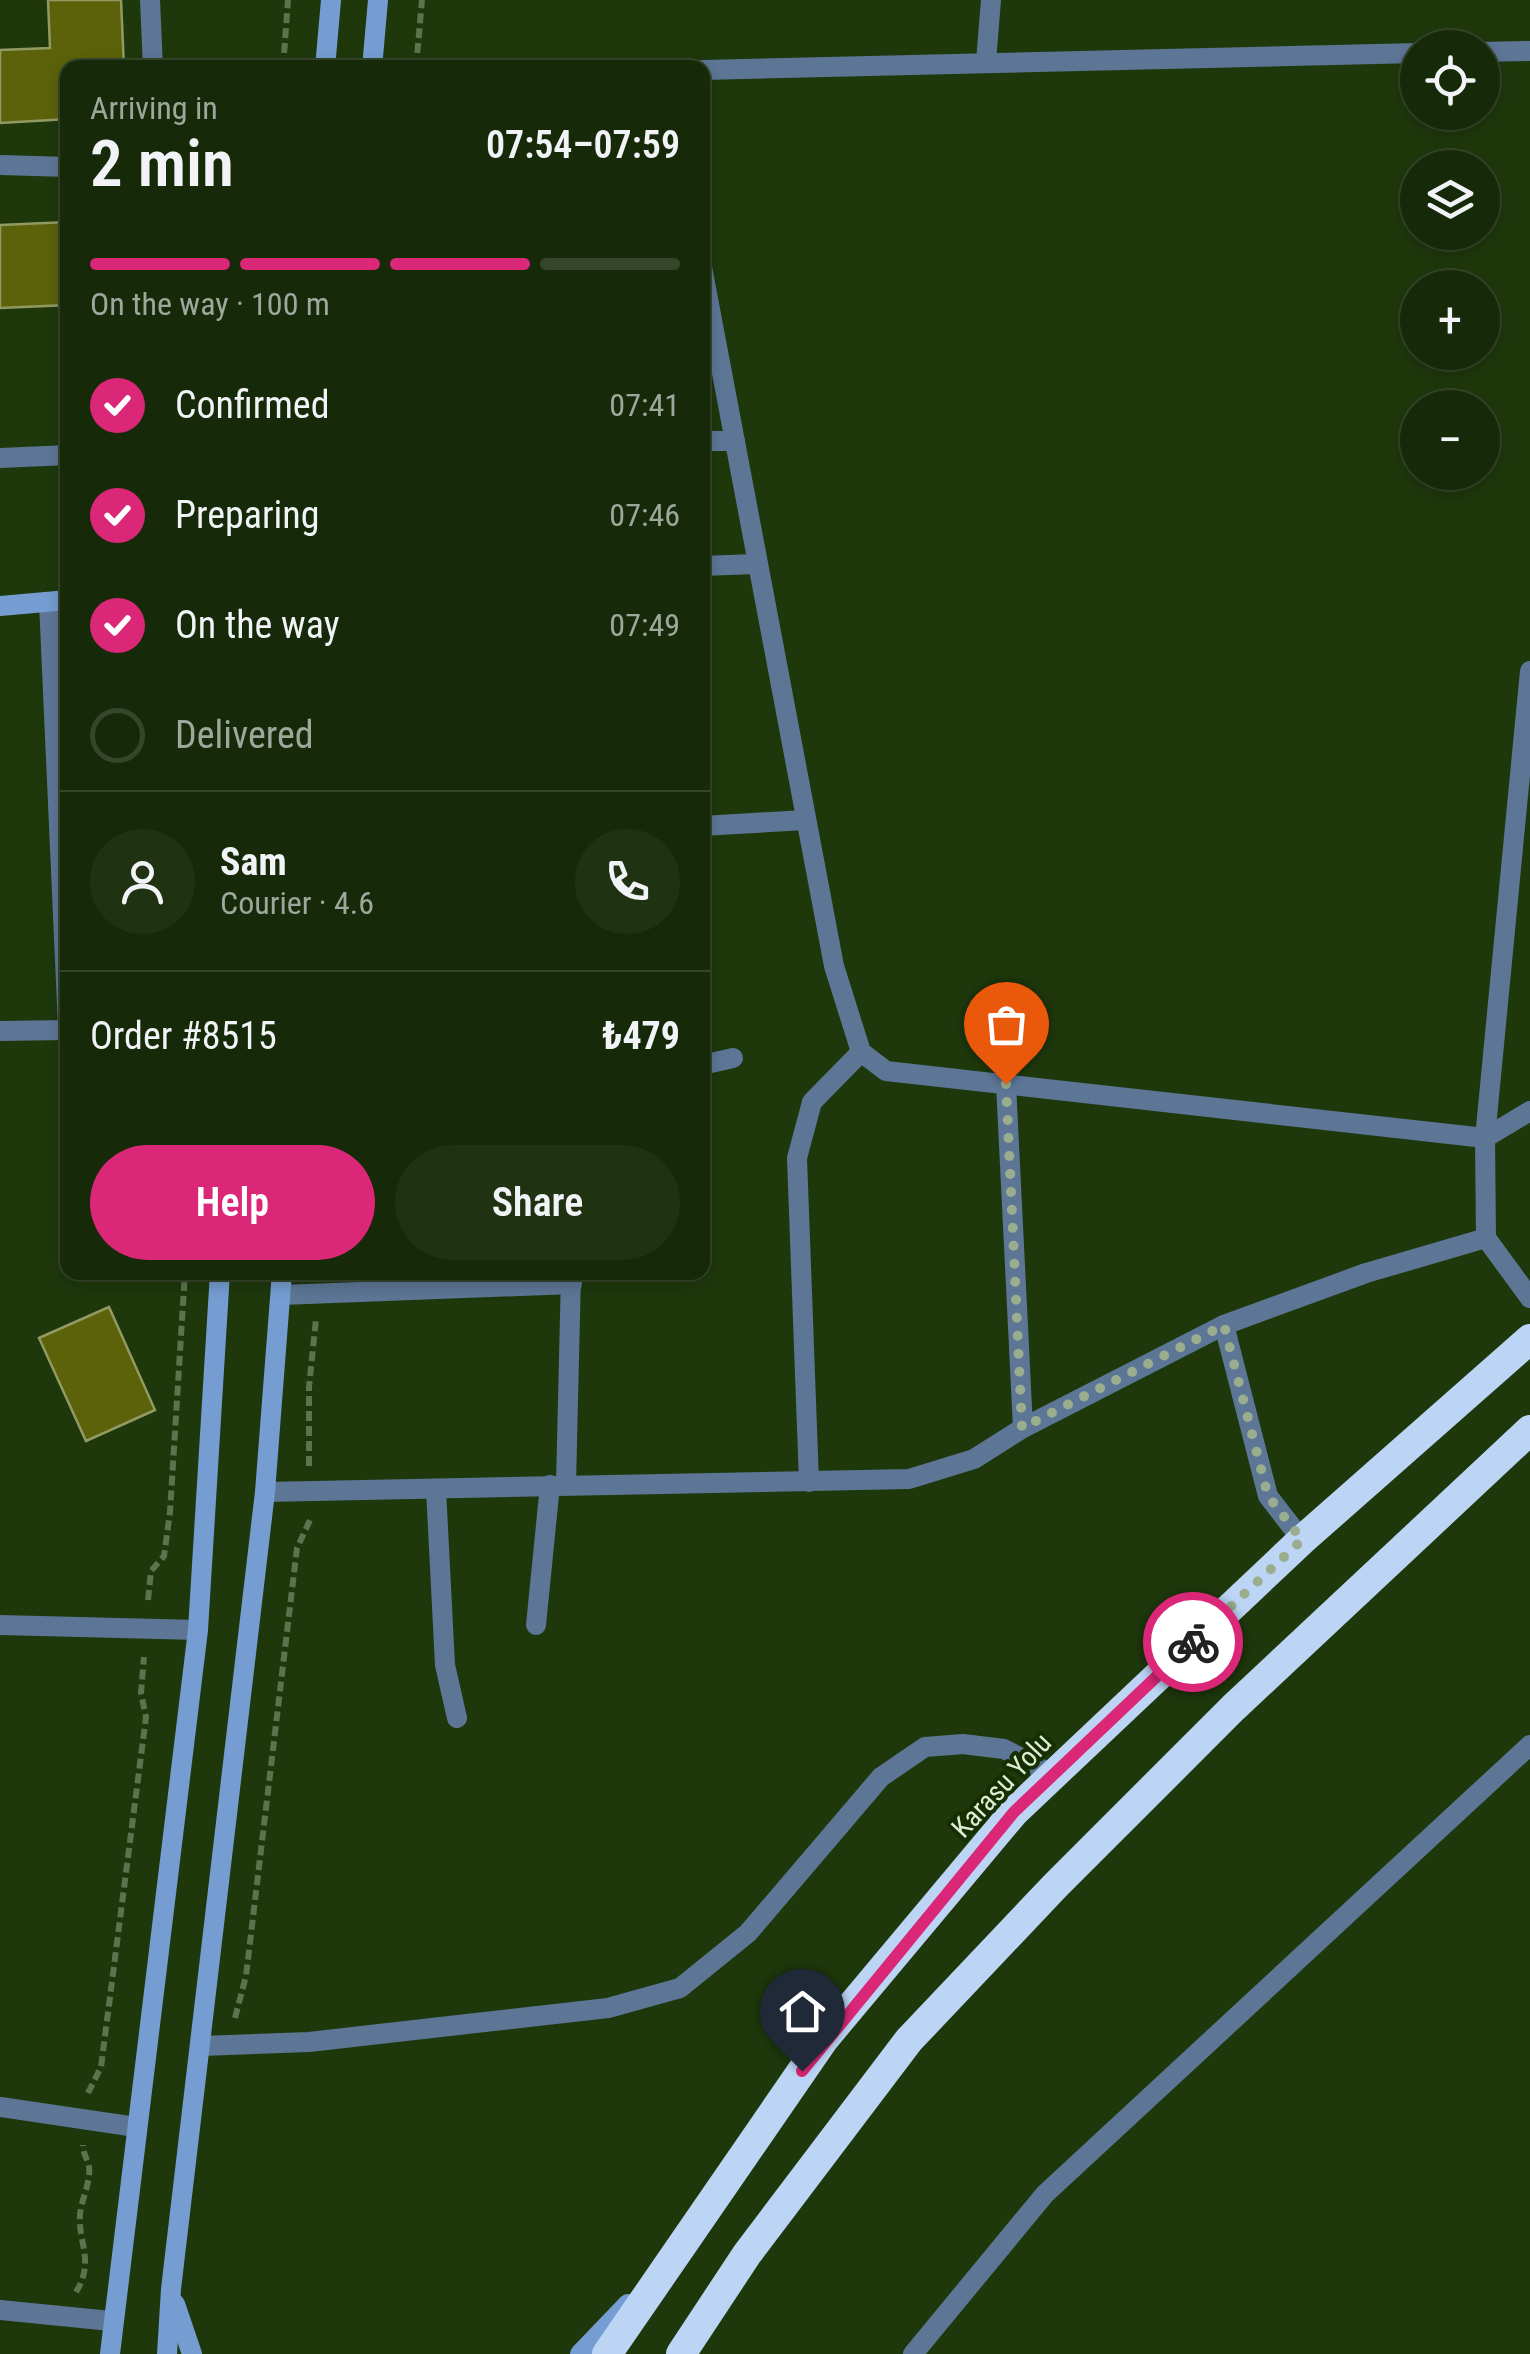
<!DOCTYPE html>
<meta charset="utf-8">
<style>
body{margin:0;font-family:"Roboto Condensed",sans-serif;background:#1f3212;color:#f1f3f6;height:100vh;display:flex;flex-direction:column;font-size:38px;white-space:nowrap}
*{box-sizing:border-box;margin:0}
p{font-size:32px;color:#9ea79c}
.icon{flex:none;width:55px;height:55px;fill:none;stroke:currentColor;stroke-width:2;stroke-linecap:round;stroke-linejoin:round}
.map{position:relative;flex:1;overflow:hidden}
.details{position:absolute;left:60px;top:60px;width:650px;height:1220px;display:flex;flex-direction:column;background:#162a09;border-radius:20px;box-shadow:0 5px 15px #0003,0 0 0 2px #35462a}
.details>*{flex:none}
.tools{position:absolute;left:1400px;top:30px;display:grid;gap:20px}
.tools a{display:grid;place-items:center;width:100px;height:100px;border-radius:50%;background:#162a09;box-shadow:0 5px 15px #0003,0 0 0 2px #35462a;font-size:50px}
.pin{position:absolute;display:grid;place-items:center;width:85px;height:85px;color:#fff;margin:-102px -42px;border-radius:50% 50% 50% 0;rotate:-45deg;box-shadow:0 0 10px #0007}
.pin .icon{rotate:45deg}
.courier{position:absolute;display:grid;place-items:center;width:100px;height:100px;margin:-50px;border:8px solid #db2777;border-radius:50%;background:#fff;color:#222;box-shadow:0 2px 12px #0007}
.overview em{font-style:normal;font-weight:600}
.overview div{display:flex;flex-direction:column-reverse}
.overview{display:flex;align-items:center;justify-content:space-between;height:170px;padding:0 30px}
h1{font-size:65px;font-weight:600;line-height:75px}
.bar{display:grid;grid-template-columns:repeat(4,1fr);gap:15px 10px;align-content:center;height:120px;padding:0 30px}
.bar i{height:12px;border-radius:8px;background:#35462a}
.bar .on{background:#db2777}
.bar p{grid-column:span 4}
.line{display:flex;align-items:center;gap:25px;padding:0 30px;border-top:2px solid #35462a}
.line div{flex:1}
.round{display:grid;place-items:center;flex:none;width:105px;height:105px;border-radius:52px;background:#1f3212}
ol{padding:0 30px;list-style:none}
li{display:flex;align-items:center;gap:30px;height:110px}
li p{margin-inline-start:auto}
li .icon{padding:10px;border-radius:50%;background:#db2777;color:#fff;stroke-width:4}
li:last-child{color:#9ea79c}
li i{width:55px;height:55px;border:5px solid #35462a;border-radius:50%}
.primary-button{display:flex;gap:20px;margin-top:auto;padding:20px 30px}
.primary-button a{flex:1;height:115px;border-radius:60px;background:#db2777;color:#fff;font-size:40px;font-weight:600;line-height:115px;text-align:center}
.primary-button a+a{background:#1f3212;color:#f1f3f6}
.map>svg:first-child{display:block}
.building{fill:#5b6209;stroke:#929a63;stroke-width:2.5}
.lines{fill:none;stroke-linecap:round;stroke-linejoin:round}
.path{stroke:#5c734e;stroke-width:6;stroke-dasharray:10 5;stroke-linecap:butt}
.street{stroke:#5d7696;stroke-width:20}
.secondary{stroke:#759dd1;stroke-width:20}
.highway{stroke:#bcd5f5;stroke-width:30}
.done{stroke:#9aae8f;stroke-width:10;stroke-dasharray:0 18}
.route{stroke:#db2777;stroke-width:12}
.labels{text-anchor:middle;stroke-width:8;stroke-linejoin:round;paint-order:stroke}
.street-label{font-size:28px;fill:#ddeed5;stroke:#152e02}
</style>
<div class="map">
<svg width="1530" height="2354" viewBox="0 0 1530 2354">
<rect width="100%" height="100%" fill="#1e380c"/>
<g class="building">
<path d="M 48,0 L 121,0 L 124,68 L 68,68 L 68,119 L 0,123 L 0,50 L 50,48 Z"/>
<path d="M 68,222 L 68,305 L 0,308 L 0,225 Z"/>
<path d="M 109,1307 L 155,1410 L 86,1441 L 39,1338 Z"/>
</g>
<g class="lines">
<g class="path">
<path d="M 283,68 L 288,0"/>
<path d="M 416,68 L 422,0"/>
<path d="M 309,1466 L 309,1387 L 316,1319"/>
<path d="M 148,1600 L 151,1571 L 164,1556 L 170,1512 L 185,1272"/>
<path d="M 235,2018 L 246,1976 L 297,1548 L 311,1518"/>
<path d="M 88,2093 L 101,2067 L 146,1717 L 141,1693 L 144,1657"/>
<path d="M 76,2292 C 95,2261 78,2243 80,2215 C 81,2200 91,2182 89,2167 C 88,2159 83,2155 83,2145"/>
</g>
<g class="street">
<path d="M 150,0 L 153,68"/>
<path d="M 1482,52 L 1530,51"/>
<path d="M 986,62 L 991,0"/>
<path d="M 702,70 L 1418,53"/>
<path d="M 0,165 L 68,167"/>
<path d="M 702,267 L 834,966 L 861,1052 L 886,1071 L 1485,1138 L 1530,1111"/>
<path d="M 702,441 L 735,441"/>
<path d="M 0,458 L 68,455"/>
<path d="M 702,566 L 755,564"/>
<path d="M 49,602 L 68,1027"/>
<path d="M 1530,671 L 1485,1138 L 1486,1238 L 1530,1298"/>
<path d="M 702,826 L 805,820"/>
<path d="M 0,1031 L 68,1030"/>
<path d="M 702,1065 L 733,1058"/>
<path d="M 1006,1084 L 1023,1428"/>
<path d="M 281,1295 L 572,1284"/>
<path d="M 1224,1325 L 1268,1496 L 1302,1540"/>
<path d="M 809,1482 L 797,1158 L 812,1102 L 861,1052"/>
<path d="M 566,1485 L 571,1273"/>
<path d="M 436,1489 L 445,1665 L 457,1718"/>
<path d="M 265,1492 L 909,1479 L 974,1459 L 1023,1428 L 1224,1325 L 1366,1273 L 1486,1238"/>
<path d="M 0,1625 L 198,1630"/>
<path d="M 536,1625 L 550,1485"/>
<path d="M 201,2046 L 309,2042 L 608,2008 L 680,1988 L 748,1933 L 881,1777 L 925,1747 L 963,1744 L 1004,1749 L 1053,1775"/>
<path d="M 0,2107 L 136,2127"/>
<path d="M 0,2310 L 111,2321"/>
<path d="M 913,2354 L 1045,2194 L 1530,1745"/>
</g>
<g class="secondary">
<path d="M 325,68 L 331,0"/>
<path d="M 372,68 L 378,0"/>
<path d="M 0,606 L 68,600"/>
<path d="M 175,2304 L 192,2354"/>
<path d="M 110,2354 L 198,1630 L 220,1272"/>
<path d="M 167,2354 L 171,2289 L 265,1492 L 282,1272"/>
<path d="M 580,2354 L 628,2304"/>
</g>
<g class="highway">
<path d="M 607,2354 L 824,2039 L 1014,1812 L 1302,1540 L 1530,1339"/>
<path d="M 681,2354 L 747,2254 L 909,2040 L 1055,1886 L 1233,1708 L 1530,1430"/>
</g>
</g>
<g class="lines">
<path class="done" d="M 1006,1084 L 1022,1428 L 1224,1325 L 1268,1496 L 1302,1540 L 1193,1642"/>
<path class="route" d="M 802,2071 L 1014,1812 L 1193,1642"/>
</g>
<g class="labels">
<g class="street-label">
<text transform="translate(1001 1785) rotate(-47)" y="10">Karasu Yolu</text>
</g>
</g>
</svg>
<div class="tools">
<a><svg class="icon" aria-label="locate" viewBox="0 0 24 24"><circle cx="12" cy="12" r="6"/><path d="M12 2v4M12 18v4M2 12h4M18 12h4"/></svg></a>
<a><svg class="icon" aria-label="layers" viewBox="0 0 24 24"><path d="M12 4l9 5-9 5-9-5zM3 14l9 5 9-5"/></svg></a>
<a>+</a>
<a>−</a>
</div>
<div class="pin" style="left:1006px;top:1084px;background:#ea580c"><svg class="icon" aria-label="bag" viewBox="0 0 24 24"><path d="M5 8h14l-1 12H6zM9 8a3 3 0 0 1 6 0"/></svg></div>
<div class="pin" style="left:802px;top:2071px;background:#1f2937"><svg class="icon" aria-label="home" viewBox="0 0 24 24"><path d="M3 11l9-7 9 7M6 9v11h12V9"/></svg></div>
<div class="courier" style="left:1193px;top:1642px"><svg class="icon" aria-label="bike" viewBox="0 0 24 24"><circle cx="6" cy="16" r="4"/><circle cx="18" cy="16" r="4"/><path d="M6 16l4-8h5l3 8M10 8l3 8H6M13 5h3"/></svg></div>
<section class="details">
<div class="overview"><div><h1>2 min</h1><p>Arriving in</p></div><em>07:54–07:59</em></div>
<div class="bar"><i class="on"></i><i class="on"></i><i class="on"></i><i></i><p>On the way · 100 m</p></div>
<ol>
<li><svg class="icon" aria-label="check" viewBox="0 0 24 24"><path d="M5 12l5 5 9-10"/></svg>Confirmed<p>07:41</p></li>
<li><svg class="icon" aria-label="check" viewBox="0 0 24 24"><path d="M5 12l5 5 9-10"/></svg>Preparing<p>07:46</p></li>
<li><svg class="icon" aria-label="check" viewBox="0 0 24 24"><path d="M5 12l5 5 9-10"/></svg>On the way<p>07:49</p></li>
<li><i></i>Delivered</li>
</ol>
<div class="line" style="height:180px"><a class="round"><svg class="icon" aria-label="person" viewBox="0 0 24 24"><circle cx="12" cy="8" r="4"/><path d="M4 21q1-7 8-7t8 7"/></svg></a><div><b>Sam</b><p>Courier · 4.6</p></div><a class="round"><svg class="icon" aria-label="phone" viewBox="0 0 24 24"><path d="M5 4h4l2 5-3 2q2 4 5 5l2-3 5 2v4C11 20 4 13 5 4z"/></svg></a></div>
<div class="line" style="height:130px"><div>Order #8515</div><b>₺479</b></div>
<div class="primary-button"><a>Help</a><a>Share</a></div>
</section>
</div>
